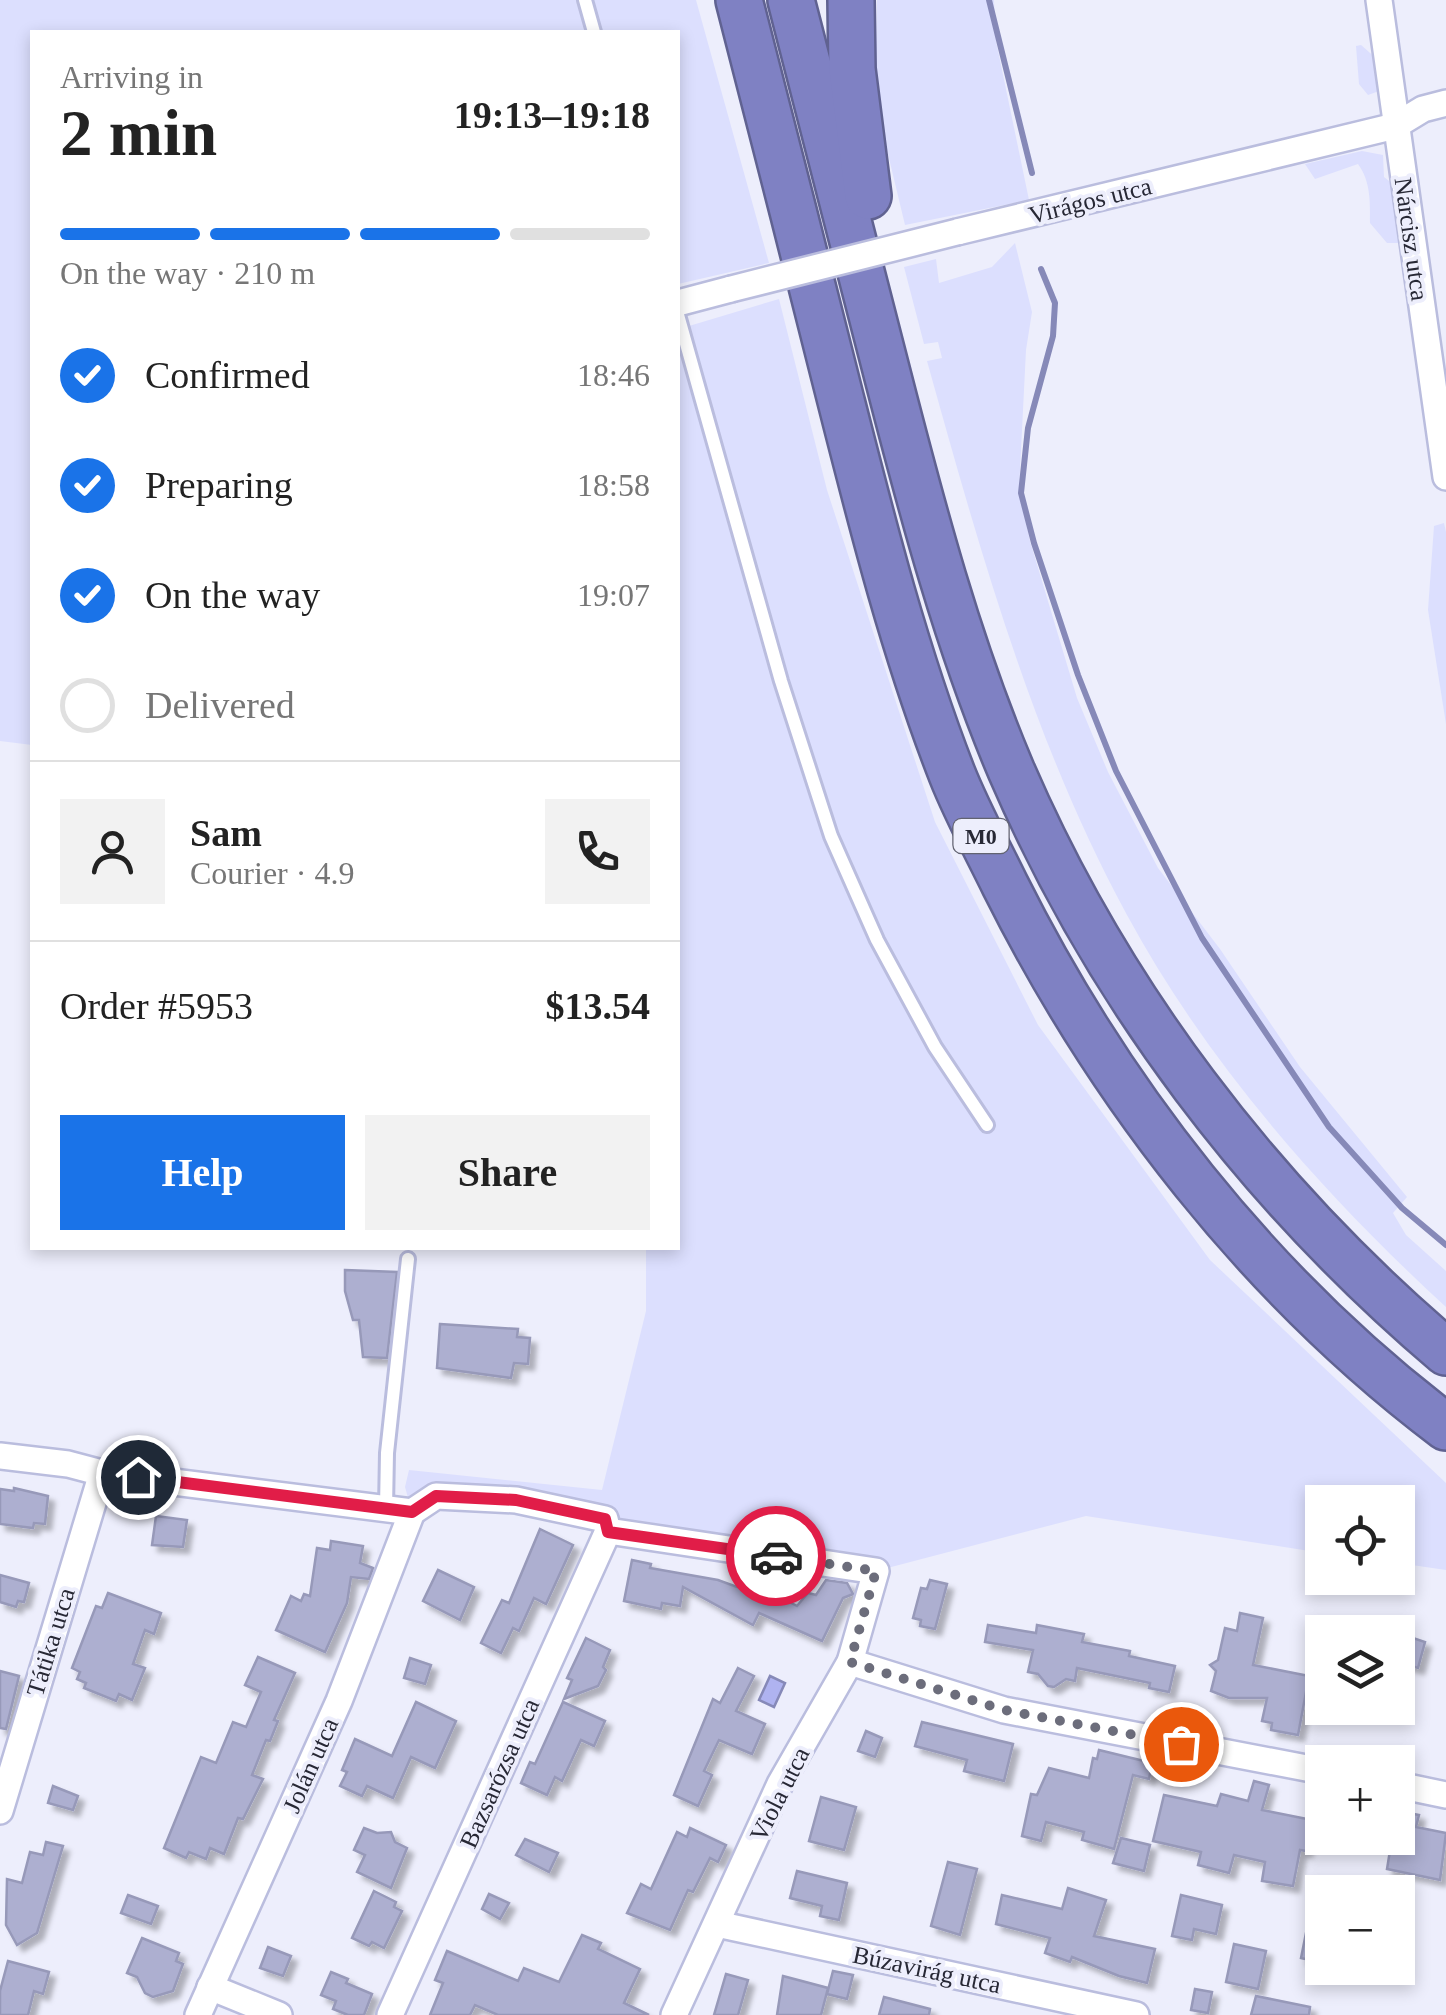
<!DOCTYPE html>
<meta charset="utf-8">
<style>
body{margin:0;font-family:Georgia,serif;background:#f2f2f2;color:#222;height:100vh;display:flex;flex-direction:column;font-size:38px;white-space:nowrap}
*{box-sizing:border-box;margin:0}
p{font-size:32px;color:#767676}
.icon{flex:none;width:55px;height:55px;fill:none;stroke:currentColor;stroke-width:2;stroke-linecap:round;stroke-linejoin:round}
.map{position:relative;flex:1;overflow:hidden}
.details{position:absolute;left:30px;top:30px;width:650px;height:1220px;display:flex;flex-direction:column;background:#fff;border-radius:0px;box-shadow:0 5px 15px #0003}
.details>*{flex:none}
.controls{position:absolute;left:1305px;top:1485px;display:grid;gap:20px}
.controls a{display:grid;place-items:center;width:110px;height:110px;border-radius:0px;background:#fff;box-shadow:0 5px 15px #0003;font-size:50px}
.pin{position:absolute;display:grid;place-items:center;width:85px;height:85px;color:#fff;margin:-42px;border:5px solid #fff;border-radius:50%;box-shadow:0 2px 10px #0007}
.courier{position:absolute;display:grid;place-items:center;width:100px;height:100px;margin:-50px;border:8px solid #e11d48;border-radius:50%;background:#fff;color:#222;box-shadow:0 2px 12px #0007}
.head em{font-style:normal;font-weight:600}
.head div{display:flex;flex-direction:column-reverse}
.head{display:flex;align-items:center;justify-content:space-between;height:170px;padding:0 30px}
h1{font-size:65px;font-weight:600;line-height:75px}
.bar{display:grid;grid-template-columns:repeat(4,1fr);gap:15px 10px;align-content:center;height:120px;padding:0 30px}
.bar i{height:12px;border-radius:8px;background:#e0e0e0}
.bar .selected{background:#1a73e8}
.bar p{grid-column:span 4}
.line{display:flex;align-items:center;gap:25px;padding:0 30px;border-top:2px solid #e0e0e0}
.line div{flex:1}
.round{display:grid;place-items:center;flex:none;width:105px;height:105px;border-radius:0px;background:#f2f2f2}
ol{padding:0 30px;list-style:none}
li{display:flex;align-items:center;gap:30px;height:110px}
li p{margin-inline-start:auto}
li .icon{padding:10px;border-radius:50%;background:#1a73e8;color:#fff;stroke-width:4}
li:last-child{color:#767676}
li i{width:55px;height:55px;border:5px solid #e0e0e0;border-radius:50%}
.button{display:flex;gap:20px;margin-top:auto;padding:20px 30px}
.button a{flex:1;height:115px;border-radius:0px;background:#1a73e8;color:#fff;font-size:40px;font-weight:600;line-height:115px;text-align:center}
.button a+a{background:#f2f2f2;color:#222}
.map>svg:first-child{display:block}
.green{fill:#dcdffe}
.water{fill:#afb3f0;stroke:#8689b8;stroke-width:2.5}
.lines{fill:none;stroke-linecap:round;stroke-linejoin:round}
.stream{stroke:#8689b8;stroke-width:6}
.building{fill:#adafd0;stroke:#9799b9;stroke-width:2.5;filter:url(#shadow)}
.lane-casing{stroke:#babdde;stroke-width:18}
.street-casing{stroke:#babdde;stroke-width:30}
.highway-casing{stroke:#606291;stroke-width:50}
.lane{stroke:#fff;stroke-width:12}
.street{stroke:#fff;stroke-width:25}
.highway{stroke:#7f81c3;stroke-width:45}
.street-bridge-casing{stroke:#babdde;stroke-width:30;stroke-linecap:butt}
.street-bridge{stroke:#fff;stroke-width:25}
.done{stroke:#6c6d7b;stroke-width:10;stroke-dasharray:0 18}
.route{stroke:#e11d48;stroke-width:12}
.labels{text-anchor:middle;stroke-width:8;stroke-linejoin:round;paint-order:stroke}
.shield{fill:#edeefc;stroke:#626371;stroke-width:2.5}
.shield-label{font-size:22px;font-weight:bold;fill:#272835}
.street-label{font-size:25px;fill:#272835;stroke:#edeefc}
</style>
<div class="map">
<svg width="1446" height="2015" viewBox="0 0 1446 2015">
<defs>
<filter id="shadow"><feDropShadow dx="6" dy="6" stdDeviation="2.5" flood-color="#0004"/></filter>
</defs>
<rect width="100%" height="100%" fill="#edeefc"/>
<g class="green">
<path d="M 0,0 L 696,0 L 769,263 L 678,284 L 678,32 L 32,32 L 32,745 L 0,741 Z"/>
<path d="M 877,0 L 994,0 L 996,41 L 1029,200 L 905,225 L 875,100 Z"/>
<path d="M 1361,45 L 1378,60 L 1382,90 L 1368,95 L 1359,84 L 1356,46 Z"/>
<path d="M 1362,151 L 1383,155 L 1384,177 L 1394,185 L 1404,243 L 1387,243 L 1370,223 C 1370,202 1371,182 1358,164 L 1315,179 L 1305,164 Z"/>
<path d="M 1015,243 L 1032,312 L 1026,350 L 1019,490 L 1030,541 L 1077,698 L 1108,772 L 1158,868 L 1220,949 L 1300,1067 L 1407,1197 L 1393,1213 L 1406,1235 L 1446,1271 L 1446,1307 C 1323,1194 1207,1063 1127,915 C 1033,742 980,551 927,361 L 942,358 L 938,342 L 924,344 L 904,267 L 936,259 L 939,283 L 992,267 Z"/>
<path d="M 678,292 L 689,326 L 779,299 L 827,490 L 935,822 L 1038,1025 L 1210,1260 L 1446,1483 L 1446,1570 L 1398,1563 L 1398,1502 L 1322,1502 L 1322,1553 L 1086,1516 L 876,1571 L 605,1519 L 436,1496 L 412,1512 L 405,1487 L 409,1470 L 602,1490 L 646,1311 L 646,1248 L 678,1248 Z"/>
<path d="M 1444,523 L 1446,532 L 1446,724 L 1428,610 L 1434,526 Z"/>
</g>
<path class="water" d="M 770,1676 L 785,1683 L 774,1707 L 759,1700 Z"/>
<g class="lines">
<g class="stream">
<path d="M 989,0 L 1032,173"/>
<path d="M 1041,269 L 1055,303 L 1053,336 L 1028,428 L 1021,493 L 1034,543 L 1078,675 L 1116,771 L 1202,938 L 1329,1127 L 1402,1208 L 1446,1245"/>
</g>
</g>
<g class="building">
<path d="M 345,1270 L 397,1272 L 387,1358 L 363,1357 L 359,1320 L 353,1320 L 345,1291 Z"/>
<path d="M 440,1324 L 518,1329 L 517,1337 L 530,1338 L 528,1364 L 514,1363 L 511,1378 L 437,1368 Z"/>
<path d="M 14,1488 L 48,1496 L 45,1524 L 34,1523 L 33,1528 L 0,1524 L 0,1489 L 14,1491 Z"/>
<path d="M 156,1516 L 187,1520 L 183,1547 L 152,1545 Z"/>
<path d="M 540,1529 L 573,1545 L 546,1604 L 534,1598 L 519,1631 L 513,1628 L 501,1653 L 481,1643 L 502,1600 L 509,1603 Z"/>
<path d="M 331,1541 L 363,1546 L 360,1563 L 373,1568 L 369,1579 L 351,1577 L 347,1603 L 325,1652 L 276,1630 L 291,1596 L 301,1601 L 304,1594 L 310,1596 L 317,1548 L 330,1550 Z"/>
<path d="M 632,1560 L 651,1564 L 650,1568 L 718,1580 L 737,1587 L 756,1584 L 797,1606 L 808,1593 L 816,1595 L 826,1580 L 847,1583 L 853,1594 L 843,1598 L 822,1641 L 759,1613 L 753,1625 L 683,1587 L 680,1606 L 662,1603 L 661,1609 L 624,1601 Z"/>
<path d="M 438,1570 L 474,1587 L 460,1620 L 423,1601 Z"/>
<path d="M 0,1575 L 29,1583 L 24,1602 L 18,1601 L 16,1607 L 0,1602 Z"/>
<path d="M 930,1580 L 947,1584 L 935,1629 L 920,1626 L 921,1620 L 913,1618 L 921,1588 L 927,1589 Z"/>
<path d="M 108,1593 L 161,1613 L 154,1634 L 145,1630 L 133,1664 L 145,1668 L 132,1700 L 119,1694 L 116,1701 L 84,1688 L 86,1683 L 77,1679 L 80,1672 L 72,1668 L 96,1606 L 102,1608 Z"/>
<path d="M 1240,1613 L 1263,1618 L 1253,1665 L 1309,1676 L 1298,1735 L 1271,1730 L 1272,1723 L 1262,1721 L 1267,1698 L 1229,1698 L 1211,1691 L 1216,1671 L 1210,1665 L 1218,1660 L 1225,1628 L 1237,1631 Z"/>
<path d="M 988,1625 L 1036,1633 L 1037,1625 L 1084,1634 L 1082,1642 L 1130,1651 L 1129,1656 L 1175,1666 L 1169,1692 L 1149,1688 L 1150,1683 L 1077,1668 L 1075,1681 L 1066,1679 L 1054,1687 L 1048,1686 L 1038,1674 L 1028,1672 L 1033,1650 L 985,1642 Z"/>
<path d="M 1404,1635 L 1425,1642 L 1418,1668 L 1398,1662 Z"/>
<path d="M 586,1638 L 610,1650 L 603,1667 L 606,1670 L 598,1686 L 564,1699 L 572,1680 L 567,1678 Z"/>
<path d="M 258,1657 L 295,1673 L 274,1720 L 278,1721 L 270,1741 L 266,1740 L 252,1775 L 263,1779 L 243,1819 L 238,1818 L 224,1854 L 210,1848 L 206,1859 L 189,1852 L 186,1858 L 164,1848 L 201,1757 L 216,1763 L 233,1722 L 246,1727 L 261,1692 L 245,1685 Z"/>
<path d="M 410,1658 L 431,1665 L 425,1684 L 404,1678 Z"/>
<path d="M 738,1668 L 754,1676 L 736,1711 L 765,1724 L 752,1754 L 719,1740 L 704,1771 L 712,1775 L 698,1806 L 674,1795 L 713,1699 L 720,1703 Z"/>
<path d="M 0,1671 L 19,1676 L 6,1729 L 0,1728 Z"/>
<path d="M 416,1702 L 456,1721 L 435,1768 L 411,1757 L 393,1798 L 367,1786 L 362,1796 L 340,1786 L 347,1772 L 342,1770 L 355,1739 L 392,1756 Z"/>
<path d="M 563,1702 L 605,1721 L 594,1746 L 581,1740 L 562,1781 L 555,1777 L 547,1795 L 521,1783 L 530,1762 L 535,1764 Z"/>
<path d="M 922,1722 L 1013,1744 L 1004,1781 L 964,1771 L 967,1760 L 915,1746 Z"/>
<path d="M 866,1731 L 882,1738 L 875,1757 L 858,1751 Z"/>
<path d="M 1099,1750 L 1152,1763 L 1149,1779 L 1133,1775 L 1114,1849 L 1082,1840 L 1084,1832 L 1046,1822 L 1041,1841 L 1022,1836 L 1031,1794 L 1037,1795 L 1049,1768 L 1089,1778 L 1093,1758 L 1097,1759 Z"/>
<path d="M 1254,1781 L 1269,1785 L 1262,1810 L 1312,1820 L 1306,1851 L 1300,1850 L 1293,1886 L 1262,1881 L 1265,1862 L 1234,1855 L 1229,1873 L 1198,1865 L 1201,1852 L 1153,1841 L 1164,1795 L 1217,1806 L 1221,1794 L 1248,1801 Z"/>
<path d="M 53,1786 L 78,1796 L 73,1810 L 48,1803 Z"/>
<path d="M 821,1797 L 856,1807 L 844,1850 L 809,1841 Z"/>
<path d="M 1398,1811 L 1419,1815 L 1416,1827 L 1446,1833 L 1440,1880 L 1387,1869 L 1392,1838 L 1398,1838 Z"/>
<path d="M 364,1828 L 377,1833 L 391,1832 L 395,1842 L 407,1848 L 391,1888 L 357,1872 L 365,1855 L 354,1850 Z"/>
<path d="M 690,1828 L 726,1845 L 718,1862 L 710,1858 L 693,1892 L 688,1890 L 670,1930 L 627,1913 L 641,1884 L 651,1889 L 677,1832 L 687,1837 Z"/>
<path d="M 1121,1838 L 1150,1845 L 1144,1871 L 1113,1863 Z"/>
<path d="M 525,1839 L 558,1853 L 549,1872 L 516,1855 Z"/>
<path d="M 46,1842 L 63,1846 L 37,1933 L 17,1945 L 6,1925 L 7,1879 L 22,1883 L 30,1852 L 43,1855 Z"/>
<path d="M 948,1862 L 977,1869 L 960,1935 L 931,1926 Z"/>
<path d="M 797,1871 L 847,1883 L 839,1920 L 820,1916 L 822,1906 L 790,1898 Z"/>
<path d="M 1068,1888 L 1106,1900 L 1094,1936 L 1155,1949 L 1147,1983 L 1119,1976 L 1072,1957 L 1070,1962 L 1045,1953 L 1050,1938 L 996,1924 L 1002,1895 L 1062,1909 Z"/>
<path d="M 374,1891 L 396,1902 L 394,1907 L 402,1911 L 384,1948 L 372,1942 L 369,1946 L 352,1938 Z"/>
<path d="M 489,1894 L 509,1903 L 500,1919 L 482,1909 Z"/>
<path d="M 128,1895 L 158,1906 L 151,1924 L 121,1913 Z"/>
<path d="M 1181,1895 L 1222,1905 L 1216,1934 L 1194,1929 L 1192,1940 L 1172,1936 Z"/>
<path d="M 1307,1928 L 1322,1931 L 1322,1963 L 1301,1958 Z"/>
<path d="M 582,1935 L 601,1943 L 598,1949 L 640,1969 L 624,2003 L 649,2015 L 498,2015 L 475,2005 L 470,2015 L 430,2015 L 443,1983 L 435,1980 L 447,1951 L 518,1981 L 524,1968 L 559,1982 Z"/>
<path d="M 142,1938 L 179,1953 L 176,1961 L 183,1964 L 173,1991 L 153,1997 L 145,1993 L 137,1977 L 127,1973 Z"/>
<path d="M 1234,1944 L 1266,1951 L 1258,1989 L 1226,1982 Z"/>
<path d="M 268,1947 L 291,1956 L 283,1976 L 260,1968 Z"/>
<path d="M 8,1961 L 49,1972 L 43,1994 L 34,1991 L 28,2015 L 0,2015 L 0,1991 Z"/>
<path d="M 833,1971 L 853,1975 L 847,1999 L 827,1994 Z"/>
<path d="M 331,1972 L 348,1979 L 346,1983 L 372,1994 L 364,2015 L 348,2015 L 333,2009 L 336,2001 L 321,1995 Z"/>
<path d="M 726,1974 L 748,1980 L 738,2015 L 714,2015 Z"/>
<path d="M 783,1976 L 828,1988 L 821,2015 L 777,2015 Z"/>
<path d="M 1195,1989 L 1212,1992 L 1208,2013 L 1191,2010 Z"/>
<path d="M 1256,1996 L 1310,2007 L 1309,2015 L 1251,2015 Z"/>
<path d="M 884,1997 L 930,2009 L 929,2015 L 879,2015 Z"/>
</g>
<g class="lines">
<defs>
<g id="lane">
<path d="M 585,0 L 594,32"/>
<path d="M 678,315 L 781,681 L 831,836 L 877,940 L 935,1047 L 987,1125"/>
<path d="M 386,1508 L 387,1453 L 408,1259"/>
</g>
<g id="street">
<path d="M 1379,0 L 1446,477"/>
<path d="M 957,232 L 1395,126 L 1423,109 L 1446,103"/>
<path d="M 678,303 L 731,289"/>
<path d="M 0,1456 L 68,1464 L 102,1473 L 412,1512 L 436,1496 L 516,1500 L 605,1519 L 608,1531 L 876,1571 L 850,1662 L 780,1784 L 674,2015"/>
<path d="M 850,1662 L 1004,1710 L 1322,1771"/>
<path d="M 1398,1785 L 1446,1795"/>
<path d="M 0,1811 L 102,1473"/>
<path d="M 717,1924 L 1136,2015"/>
<path d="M 210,1987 L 279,2015"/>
<path d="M 198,2015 L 339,1701 L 412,1512"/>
<path d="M 390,2015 L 608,1531"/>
</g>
<g id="highway">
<path d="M 739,0 C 773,130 805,259 838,389 C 871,519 903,648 952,774 C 967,812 987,848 1005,885 C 1109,1093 1259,1286 1446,1427"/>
<path d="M 791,0 C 823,127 856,254 889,381 C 923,513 958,645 1011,770 C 1108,995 1260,1194 1446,1352"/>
<path d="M 851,0 L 852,69 L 868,196"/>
</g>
</defs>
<use href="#lane" class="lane-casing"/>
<use href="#street" class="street-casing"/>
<use href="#highway" class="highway-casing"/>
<use href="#lane" class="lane"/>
<use href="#street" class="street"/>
<use href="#highway" class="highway"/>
<defs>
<path id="street-bridge" d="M 731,289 L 957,232"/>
</defs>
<use href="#street-bridge" class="street-bridge-casing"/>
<use href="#street-bridge" class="street-bridge"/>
</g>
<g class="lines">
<path class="done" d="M 776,1556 L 876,1571 L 850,1662 L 1004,1710 L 1181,1744"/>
<path class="route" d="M 138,1477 L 412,1512 L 436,1496 L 516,1500 L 605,1519 L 608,1532 L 776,1556"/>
</g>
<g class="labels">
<rect class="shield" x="953.5" y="819" width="55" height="34" rx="8"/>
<g class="shield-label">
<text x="981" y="844">M0</text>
</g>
<g class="street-label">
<text transform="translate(1090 200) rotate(-14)" y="9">Virágos utca</text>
<text transform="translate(1412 239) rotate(82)" y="9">Nárcisz utca</text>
<text transform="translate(50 1642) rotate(-73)" y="9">Tátika utca</text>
<text transform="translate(310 1765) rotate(-66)" y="9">Jolán utca</text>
<text transform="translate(499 1773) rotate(-66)" y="9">Bazsarózsa utca</text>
<text transform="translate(779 1794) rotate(-63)" y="9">Viola utca</text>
<text transform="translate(927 1969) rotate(12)" y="9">Búzavirág utca</text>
</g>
</g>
</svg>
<div class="controls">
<a><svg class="icon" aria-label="locate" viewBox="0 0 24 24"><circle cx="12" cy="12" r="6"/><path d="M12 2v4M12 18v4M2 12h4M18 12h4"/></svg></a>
<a><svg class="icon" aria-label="layers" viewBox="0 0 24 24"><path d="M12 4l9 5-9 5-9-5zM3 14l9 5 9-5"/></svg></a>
<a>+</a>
<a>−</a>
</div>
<div class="pin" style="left:1181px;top:1744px;background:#ea580c"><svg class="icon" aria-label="bag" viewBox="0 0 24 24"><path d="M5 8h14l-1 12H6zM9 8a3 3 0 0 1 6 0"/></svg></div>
<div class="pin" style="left:138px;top:1477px;background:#1f2937"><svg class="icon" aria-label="home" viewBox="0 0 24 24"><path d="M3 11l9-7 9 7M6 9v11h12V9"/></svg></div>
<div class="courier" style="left:776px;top:1556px"><svg class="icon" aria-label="car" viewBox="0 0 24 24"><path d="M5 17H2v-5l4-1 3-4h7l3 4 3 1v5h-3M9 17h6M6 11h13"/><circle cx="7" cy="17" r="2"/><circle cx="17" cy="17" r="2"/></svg></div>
<section class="details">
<div class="head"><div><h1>2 min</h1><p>Arriving in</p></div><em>19:13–19:18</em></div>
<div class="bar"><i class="selected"></i><i class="selected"></i><i class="selected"></i><i></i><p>On the way · 210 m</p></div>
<ol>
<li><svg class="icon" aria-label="check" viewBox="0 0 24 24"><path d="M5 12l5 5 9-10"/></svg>Confirmed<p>18:46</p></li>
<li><svg class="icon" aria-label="check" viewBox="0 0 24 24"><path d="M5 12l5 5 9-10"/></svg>Preparing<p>18:58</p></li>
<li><svg class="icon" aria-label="check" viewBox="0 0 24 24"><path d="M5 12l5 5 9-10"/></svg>On the way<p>19:07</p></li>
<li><i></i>Delivered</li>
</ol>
<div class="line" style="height:180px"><a class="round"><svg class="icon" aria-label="person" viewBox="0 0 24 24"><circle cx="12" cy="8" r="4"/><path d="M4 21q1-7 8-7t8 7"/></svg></a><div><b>Sam</b><p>Courier · 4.9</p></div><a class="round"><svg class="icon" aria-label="phone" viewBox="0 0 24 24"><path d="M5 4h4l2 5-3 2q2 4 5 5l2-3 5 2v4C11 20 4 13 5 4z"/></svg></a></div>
<div class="line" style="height:130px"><div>Order #5953</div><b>$13.54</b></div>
<div class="button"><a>Help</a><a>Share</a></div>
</section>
</div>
